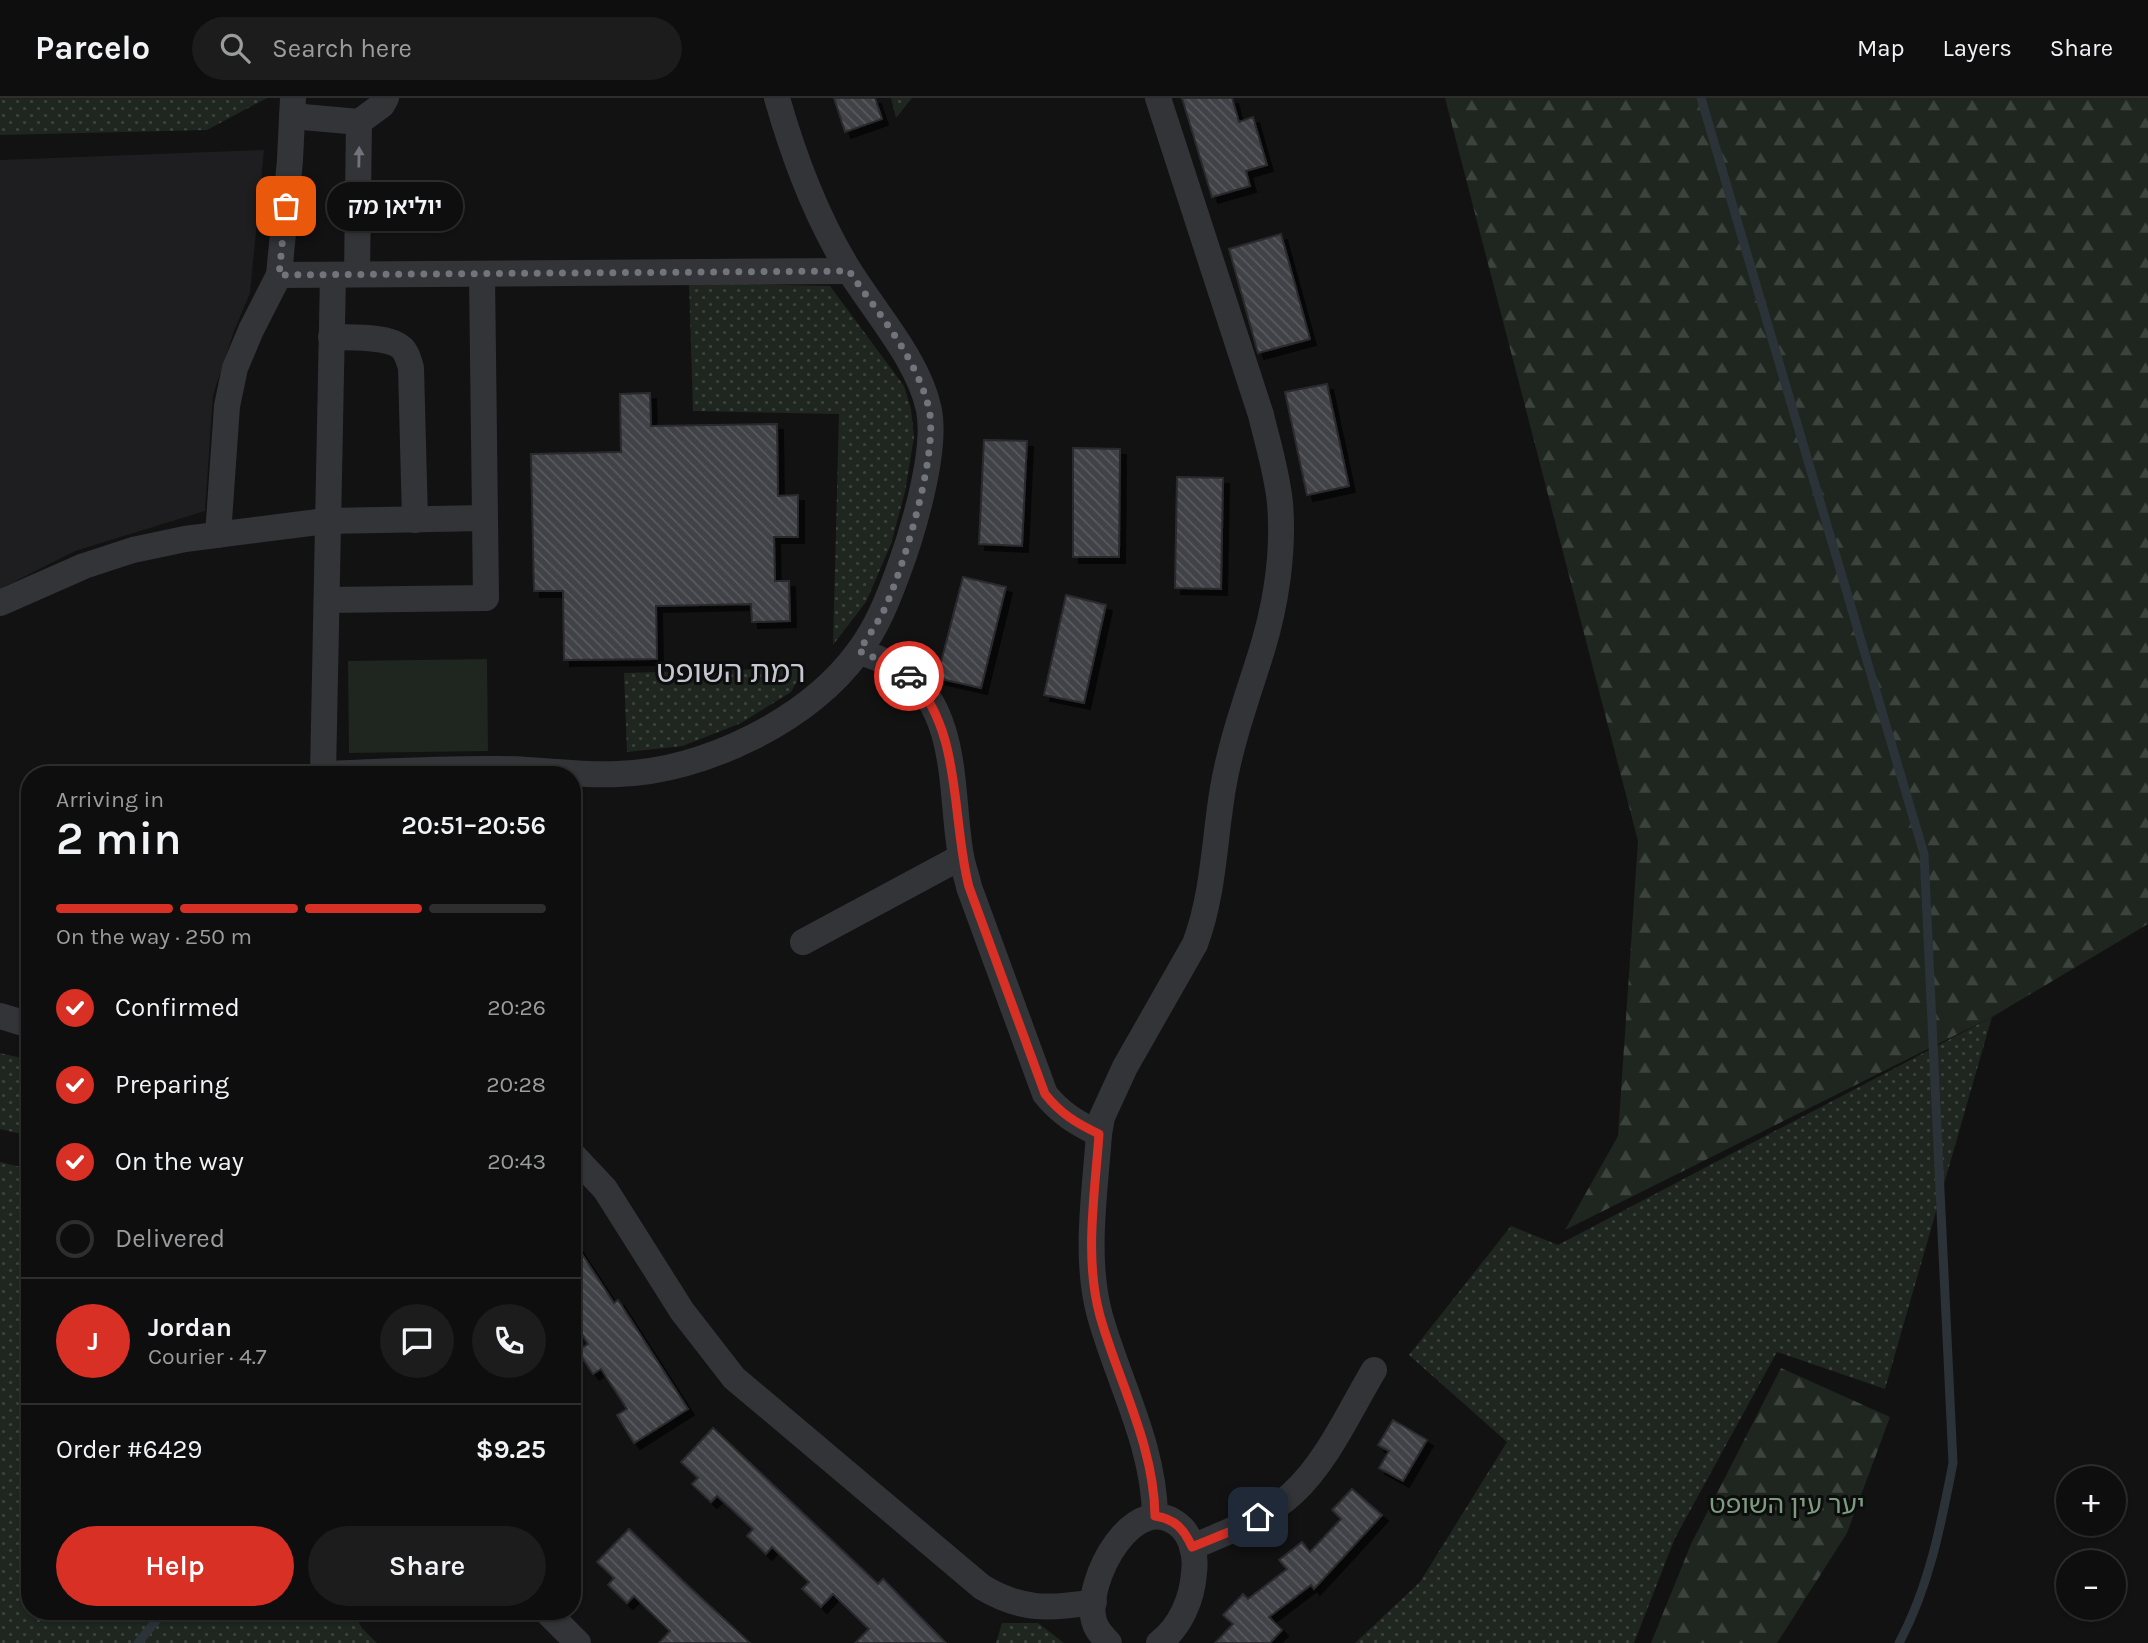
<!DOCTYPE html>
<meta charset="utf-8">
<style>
body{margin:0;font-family:Karla,"Noto Sans Hebrew",sans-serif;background:#1c1c1c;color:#f1f3f6;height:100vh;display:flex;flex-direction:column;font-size:26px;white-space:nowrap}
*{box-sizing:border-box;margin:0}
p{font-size:23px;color:#9b9c9e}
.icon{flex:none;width:38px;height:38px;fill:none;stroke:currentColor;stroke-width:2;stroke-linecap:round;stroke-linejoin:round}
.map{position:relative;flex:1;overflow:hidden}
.side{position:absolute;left:21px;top:668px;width:560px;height:854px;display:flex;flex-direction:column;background:#0e0e0e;border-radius:28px;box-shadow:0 2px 5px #0004,0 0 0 2px #2e2e2e}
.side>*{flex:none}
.tools{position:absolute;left:2056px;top:1368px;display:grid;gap:14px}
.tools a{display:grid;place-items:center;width:70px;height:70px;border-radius:50%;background:#0e0e0e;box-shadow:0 2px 5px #0004,0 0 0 2px #2e2e2e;font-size:35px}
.pin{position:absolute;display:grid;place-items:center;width:60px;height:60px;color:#fff;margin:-30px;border-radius:14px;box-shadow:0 4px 10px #0006}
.courier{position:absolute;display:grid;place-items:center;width:70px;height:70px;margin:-35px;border:5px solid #d93025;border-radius:50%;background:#fff;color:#222;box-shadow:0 2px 9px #0007}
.bubble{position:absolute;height:49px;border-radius:24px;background:#0e0e0e;box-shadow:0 2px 5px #0004,0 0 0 2px #2e2e2e;font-size:23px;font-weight:600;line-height:49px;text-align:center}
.overview em{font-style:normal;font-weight:600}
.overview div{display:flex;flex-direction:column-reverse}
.overview{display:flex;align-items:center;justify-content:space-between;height:119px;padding:0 35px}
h1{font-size:46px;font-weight:600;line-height:52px}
.bar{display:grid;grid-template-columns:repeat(4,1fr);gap:10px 7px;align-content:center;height:84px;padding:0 35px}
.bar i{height:9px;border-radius:5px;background:#2e2e2e}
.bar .on{background:#d93025}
.bar p{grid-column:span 4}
.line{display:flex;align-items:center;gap:18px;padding:0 35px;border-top:2px solid #2e2e2e}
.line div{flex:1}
.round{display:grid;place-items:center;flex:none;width:74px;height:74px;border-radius:37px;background:#1c1c1c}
ol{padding:0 35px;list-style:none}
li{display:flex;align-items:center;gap:21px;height:77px}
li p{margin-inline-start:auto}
li .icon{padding:7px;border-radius:50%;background:#d93025;color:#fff;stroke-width:4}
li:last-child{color:#9b9c9e}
li i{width:38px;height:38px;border:4px solid #2e2e2e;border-radius:50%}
.primary-button{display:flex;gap:14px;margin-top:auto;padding:14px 35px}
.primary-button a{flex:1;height:80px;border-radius:42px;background:#d93025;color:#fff;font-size:28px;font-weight:600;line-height:80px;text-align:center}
.primary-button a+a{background:#1c1c1c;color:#f1f3f6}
header{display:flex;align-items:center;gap:42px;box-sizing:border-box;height:98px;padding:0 35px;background:#0e0e0e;border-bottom:2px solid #2e2e2e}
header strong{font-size:33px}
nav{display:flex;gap:38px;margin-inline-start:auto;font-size:24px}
.search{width:490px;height:63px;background:#1c1c1c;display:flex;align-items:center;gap:18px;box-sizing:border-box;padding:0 24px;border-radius:38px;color:#9b9c9e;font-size:26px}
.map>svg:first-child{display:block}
.built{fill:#1e1e20}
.grass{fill:url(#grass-dots)}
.forest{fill:url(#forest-firs)}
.pitch{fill:#1e261f}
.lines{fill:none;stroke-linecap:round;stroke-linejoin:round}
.stream{stroke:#2b3238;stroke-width:9}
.building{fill:url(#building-back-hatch);stroke:#2c2c2f;stroke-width:2;filter:url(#shadow)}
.minor{stroke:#333438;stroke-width:26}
.oneway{fill:#71747c}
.done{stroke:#71747b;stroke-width:7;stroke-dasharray:0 12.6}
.route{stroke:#d93025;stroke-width:9}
.labels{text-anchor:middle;stroke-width:6;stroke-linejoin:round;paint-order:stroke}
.park-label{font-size:26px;fill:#7b9d7e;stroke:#0d0d0e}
.quarter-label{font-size:30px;fill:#c4c7cf;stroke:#0d0d0e}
</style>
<header>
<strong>Parcelo</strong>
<div class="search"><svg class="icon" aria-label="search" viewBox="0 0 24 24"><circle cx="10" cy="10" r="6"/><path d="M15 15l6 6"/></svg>Search here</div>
<nav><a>Map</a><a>Layers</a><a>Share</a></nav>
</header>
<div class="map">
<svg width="2148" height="1545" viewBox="0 0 2148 1545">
<defs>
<pattern id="grass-dots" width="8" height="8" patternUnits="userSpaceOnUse" patternTransform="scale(1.75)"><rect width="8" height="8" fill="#1e261f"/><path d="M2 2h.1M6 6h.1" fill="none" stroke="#3c433d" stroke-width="1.8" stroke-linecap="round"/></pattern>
<pattern id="forest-firs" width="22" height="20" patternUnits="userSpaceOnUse" patternTransform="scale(1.75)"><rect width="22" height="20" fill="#1e261f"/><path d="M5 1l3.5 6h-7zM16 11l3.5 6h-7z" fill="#3c433d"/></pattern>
<pattern id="building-back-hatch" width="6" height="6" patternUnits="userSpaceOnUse" patternTransform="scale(1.75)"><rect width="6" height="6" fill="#414246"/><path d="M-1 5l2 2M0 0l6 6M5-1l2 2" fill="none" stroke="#595a5e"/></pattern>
<filter id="shadow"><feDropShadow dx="6" dy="6" stdDeviation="0" flood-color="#0009"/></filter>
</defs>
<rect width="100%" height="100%" fill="#121213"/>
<path class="built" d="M 264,52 L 250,195 L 234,233 L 213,297 L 205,413 L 75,453 L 0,491 L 0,62 Z"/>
<g class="grass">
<path d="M 0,0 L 267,0 L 207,32 L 0,37 Z"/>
<path d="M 891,0 L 912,0 L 896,20 Z"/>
<path d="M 689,185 L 830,188 L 904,288 L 911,311 L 914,339 L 905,394 L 891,446 L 866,504 L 833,547 L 839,316 L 693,313 Z"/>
<path d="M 804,570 L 791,594 L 741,625 L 683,648 L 627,654 L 624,575 Z"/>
<path d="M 1992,919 L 1885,1291 L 1777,1254 L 1675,1440 L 1634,1545 L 1355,1545 L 1420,1484 L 1507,1344 L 1409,1257 L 1511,1128 L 1558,1147 Z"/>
<path d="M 0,955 L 30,962 L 30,1038 L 0,1031 Z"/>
<path d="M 0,1064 L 30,1071 L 30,1514 L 353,1514 L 362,1530 L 377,1545 L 0,1545 Z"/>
<path d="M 1002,1525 L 1038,1525 L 1064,1545 L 996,1545 Z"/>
</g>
<g class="forest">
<path d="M 1445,0 L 2148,0 L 2148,826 L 1992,919 L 1565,1132 L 1618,1038 L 1638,743 Z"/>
<path d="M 1781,1270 L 1890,1319 L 1847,1435 L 1777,1545 L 1651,1545 L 1691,1446 Z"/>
</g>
<path class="pitch" d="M 487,561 L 488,653 L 349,655 L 348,563 Z"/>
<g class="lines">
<g class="stream">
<path d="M 1701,0 L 1924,756 L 1953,1365 C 1941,1427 1929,1489 1899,1545"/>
<path d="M 138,1545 L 163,1514"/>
</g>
</g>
<g class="building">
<path d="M 834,0 L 875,0 L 882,21 L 845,34 Z"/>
<path d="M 1182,0 L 1232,0 L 1239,24 L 1253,19 L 1267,67 L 1246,73 L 1250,88 L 1212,99 Z"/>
<path d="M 1281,136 L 1310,241 L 1258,255 L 1229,151 Z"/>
<path d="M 1327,286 L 1349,388 L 1307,397 L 1285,294 Z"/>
<path d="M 650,295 L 651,328 L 777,326 L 778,398 L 798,397 L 798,439 L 774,439 L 775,483 L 789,483 L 790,523 L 752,524 L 751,506 L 656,508 L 657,561 L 564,562 L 563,493 L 534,493 L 531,356 L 621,354 L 620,296 Z"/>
<path d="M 984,342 L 1027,343 L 1022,448 L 979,446 Z"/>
<path d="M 1073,350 L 1120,351 L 1119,459 L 1073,459 Z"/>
<path d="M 1177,379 L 1223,380 L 1221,491 L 1175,490 Z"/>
<path d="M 963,479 L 1006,489 L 981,590 L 937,580 Z"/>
<path d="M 1066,497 L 1106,507 L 1084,605 L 1044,597 Z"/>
<path d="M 572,1141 L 614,1205 L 618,1202 L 688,1311 L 634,1345 L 617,1317 L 627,1311 L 601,1271 L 593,1276 L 578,1253 L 588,1246 L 572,1220 Z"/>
<path d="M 1393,1322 L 1427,1342 L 1403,1383 L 1379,1370 L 1389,1353 L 1378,1347 Z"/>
<path d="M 713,1330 L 878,1486 L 883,1481 L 946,1545 L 855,1545 L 869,1531 L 833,1496 L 821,1509 L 802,1491 L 809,1484 L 772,1449 L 766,1456 L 747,1438 L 753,1431 L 717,1398 L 711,1404 L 692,1386 L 698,1380 L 681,1364 Z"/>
<path d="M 1352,1391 L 1382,1417 L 1314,1491 L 1311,1487 L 1269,1519 L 1282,1532 L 1270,1545 L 1215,1545 L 1233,1526 L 1223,1517 L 1243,1496 L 1248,1501 L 1287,1471 L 1279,1462 L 1302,1444 L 1310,1454 L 1341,1421 L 1332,1412 Z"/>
<path d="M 629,1431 L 684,1484 L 750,1545 L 659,1545 L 670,1533 L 634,1498 L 627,1505 L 608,1487 L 614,1480 L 597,1464 Z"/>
</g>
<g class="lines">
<g class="minor">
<path d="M 292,18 L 359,24 L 382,7 L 386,0"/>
<path d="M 357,176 L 359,24"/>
<path d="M 279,177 L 849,173"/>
<path d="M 331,239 C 350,240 388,237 402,250 C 407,255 409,263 411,270 L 415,422"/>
<path d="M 218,437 L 227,308 L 235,270 L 251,232 L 279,177 L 290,62 L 293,0"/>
<path d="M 327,502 L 486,500 L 482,177"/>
<path d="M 0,505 L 84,468 L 133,452 L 185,441 L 326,423 L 485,420"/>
<path d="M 859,553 C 873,559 891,564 903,573 C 960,614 950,697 961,758 C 963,769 967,779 969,789 L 1045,996 C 1061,1016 1077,1025 1099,1036"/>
<path d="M 323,676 C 382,674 441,670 500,671 C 540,671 579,678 618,676 C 704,673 808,623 859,553 C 877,529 888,501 898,474 C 913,434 937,353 929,312 C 919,262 873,212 847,169 C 815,116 794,60 777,0"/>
<path d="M 323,677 L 333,177"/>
<path d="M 803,844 L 961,759"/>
<path d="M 0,918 L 30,927"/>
<path d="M 572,1056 L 605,1091 L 682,1213 L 734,1280 L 982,1489 C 1022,1513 1050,1511 1094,1504"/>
<path d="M 1155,1418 C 1154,1347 1119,1285 1100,1218 C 1084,1160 1095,1095 1099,1036 L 1102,1019 L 1125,969 L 1195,846 C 1214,795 1214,743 1223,690 C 1231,643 1248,597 1262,552 C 1276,506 1284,453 1280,405 C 1277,375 1268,346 1261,317 L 1158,0"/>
<path d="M 1192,1449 C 1227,1434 1265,1421 1293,1395 C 1327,1364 1350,1312 1374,1272"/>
<path d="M 547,1514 L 578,1545"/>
<path d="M 1109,1545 C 1103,1538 1096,1532 1094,1523 C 1083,1484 1136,1385 1182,1430 C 1193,1442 1196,1460 1194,1475 C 1192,1502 1180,1529 1159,1545"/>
</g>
</g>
<defs><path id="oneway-solid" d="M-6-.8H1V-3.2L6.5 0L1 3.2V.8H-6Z" transform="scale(1.75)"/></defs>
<use class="oneway" href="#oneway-solid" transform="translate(359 59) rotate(-89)"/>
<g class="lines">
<path class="done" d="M 286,108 L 279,177 L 849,173 C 878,215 917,260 929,311 C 939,353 903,472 884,512 C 877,526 867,540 859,553 L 902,572 L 909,578"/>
<path class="route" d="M 909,578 C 963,630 951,721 969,789 L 1045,996 C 1061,1016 1076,1025 1099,1036 C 1095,1095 1084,1160 1100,1218 C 1119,1285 1154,1347 1155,1418 C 1175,1421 1184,1431 1192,1449 L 1241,1429 L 1258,1419"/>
</g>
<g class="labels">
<g class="park-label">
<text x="1787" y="1415">יער עין השופט</text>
</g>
<g class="quarter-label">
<text x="731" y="584">רמת השופט</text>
</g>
</g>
</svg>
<div class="tools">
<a>+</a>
<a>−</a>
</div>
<div class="pin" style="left:286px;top:108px;background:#ea580c"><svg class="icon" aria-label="bag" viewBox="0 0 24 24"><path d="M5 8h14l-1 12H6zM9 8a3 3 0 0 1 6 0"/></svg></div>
<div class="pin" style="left:1258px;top:1419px;background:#1f2937"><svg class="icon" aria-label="home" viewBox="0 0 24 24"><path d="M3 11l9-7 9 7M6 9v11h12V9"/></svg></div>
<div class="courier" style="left:909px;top:578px"><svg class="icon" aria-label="car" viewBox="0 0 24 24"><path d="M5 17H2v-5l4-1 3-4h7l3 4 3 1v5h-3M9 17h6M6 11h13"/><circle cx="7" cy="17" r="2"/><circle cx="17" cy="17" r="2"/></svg></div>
<div class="bubble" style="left:327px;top:84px;width:136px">יוליאן מק</div>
<section class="side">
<div class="overview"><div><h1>2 min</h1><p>Arriving in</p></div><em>20:51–20:56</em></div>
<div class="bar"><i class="on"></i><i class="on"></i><i class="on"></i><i></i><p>On the way · 250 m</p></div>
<ol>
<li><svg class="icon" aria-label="check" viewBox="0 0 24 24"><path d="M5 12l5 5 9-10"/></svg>Confirmed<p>20:26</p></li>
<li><svg class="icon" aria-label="check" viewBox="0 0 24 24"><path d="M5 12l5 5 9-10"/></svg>Preparing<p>20:28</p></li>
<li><svg class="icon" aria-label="check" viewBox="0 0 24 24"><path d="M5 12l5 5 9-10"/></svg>On the way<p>20:43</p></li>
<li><i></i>Delivered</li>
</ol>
<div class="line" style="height:126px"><b class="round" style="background:#d93025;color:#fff">J</b><div><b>Jordan</b><p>Courier · 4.7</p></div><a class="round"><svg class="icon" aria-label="chat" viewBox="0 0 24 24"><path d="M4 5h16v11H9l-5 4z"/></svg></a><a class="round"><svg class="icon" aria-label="phone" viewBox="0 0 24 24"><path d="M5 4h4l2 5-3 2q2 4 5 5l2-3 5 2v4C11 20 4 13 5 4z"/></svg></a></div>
<div class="line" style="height:91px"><div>Order #6429</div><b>$9.25</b></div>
<div class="primary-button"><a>Help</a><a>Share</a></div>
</section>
</div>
